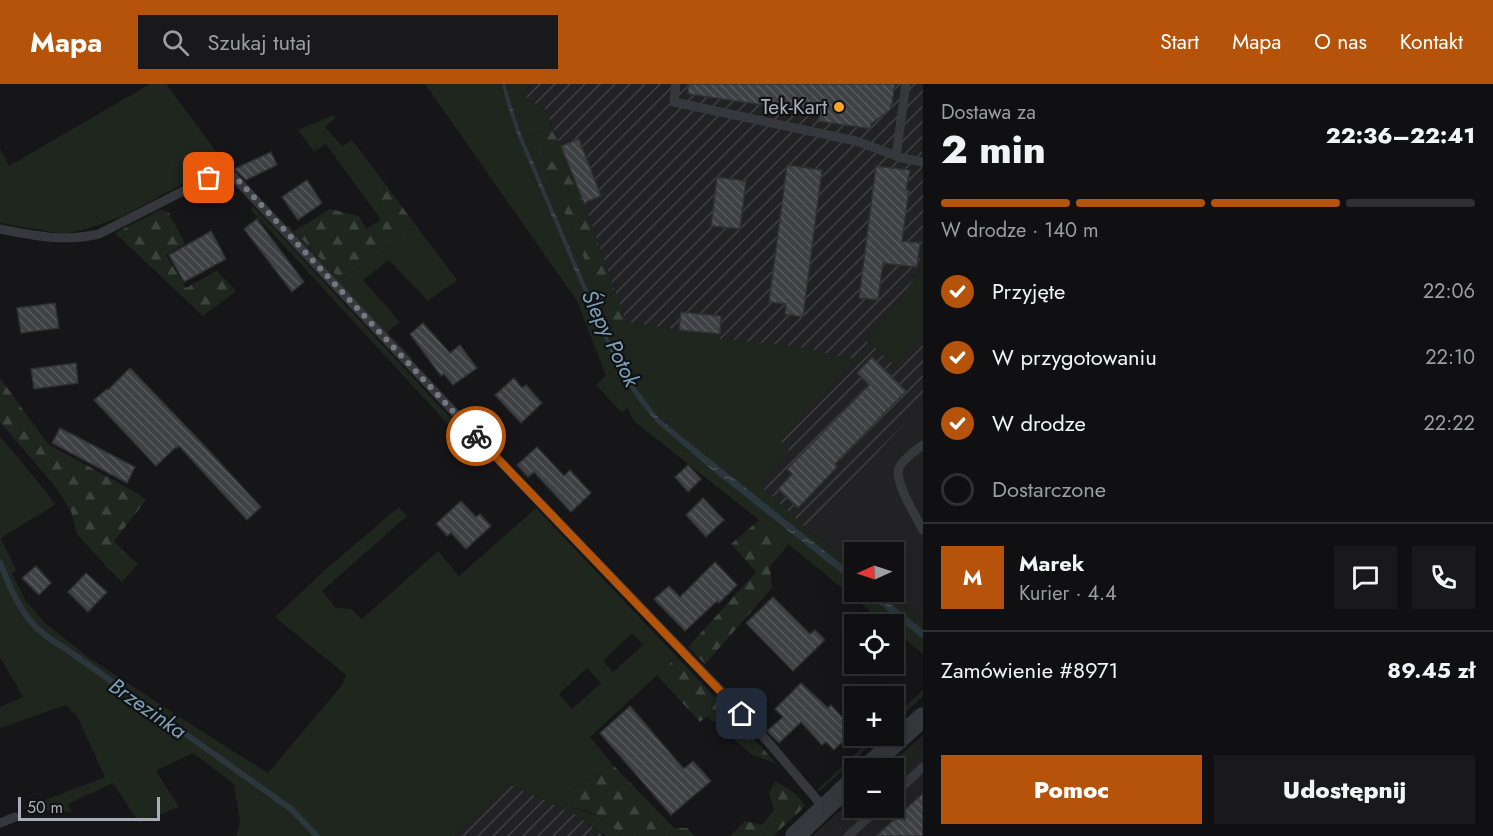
<!DOCTYPE html>
<html lang="pl">
<meta charset="utf-8">
<style>
body{margin:0;font-family:Jost,sans-serif;background:#19191b;color:#f1f3f6;height:100vh;display:flex;flex-direction:column;font-size:22px;white-space:nowrap}
*{box-sizing:border-box;margin:0}
p{font-size:20px;color:#9c9d9f}
.icon{flex:none;width:33px;height:33px;fill:none;stroke:currentColor;stroke-width:2;stroke-linecap:round;stroke-linejoin:round}
.map{position:relative;flex:1;overflow:hidden}
.panel{display:flex;flex-direction:column;background:#101012;width:570px}
.panel>*{flex:none}
.needle{width:39px;rotate:267deg}
.fabs{position:absolute;left:844px;top:458px;display:grid;gap:12px}
.fabs a{display:grid;place-items:center;width:60px;height:60px;border-radius:0px;background:#101012;box-shadow:0 6px 24px #0002,0 0 0 2px #303032;font-size:30px}
.scale{position:absolute;left:18px;bottom:15px;width:142px;box-sizing:border-box;padding-left:6px;border:3px solid #a7aeb9;border-top:0;font-size:16px;line-height:21px;white-space:nowrap;color:#a7aeb9;-webkit-text-stroke:4px #111113;paint-order:stroke}
.pin{position:absolute;display:grid;place-items:center;width:51px;height:51px;color:#fff;margin:-26px;border-radius:12px;box-shadow:0 3px 9px #0006}
.courier{position:absolute;display:grid;place-items:center;width:60px;height:60px;margin:-30px;border:4px solid #b45309;border-radius:50%;background:#fff;color:#222;box-shadow:0 2px 8px #0007}
.summary em{font-style:normal;font-weight:800}
.summary div{display:flex;flex-direction:column-reverse}
.summary{display:flex;align-items:center;justify-content:space-between;height:102px;padding:0 18px}
h1{font-size:39px;font-weight:800;line-height:45px}
.bar{display:grid;grid-template-columns:repeat(4,1fr);gap:9px 6px;align-content:center;height:72px;padding:0 18px}
.bar i{height:8px;border-radius:4px;background:#303032}
.bar .on{background:#b45309}
.bar p{grid-column:span 4}
.line{display:flex;align-items:center;gap:15px;padding:0 18px;border-top:2px solid #303032}
.line div{flex:1}
.round{display:grid;place-items:center;flex:none;width:63px;height:63px;border-radius:0px;background:#19191b}
ol{padding:0 18px;list-style:none}
li{display:flex;align-items:center;gap:18px;height:66px}
li p{margin-inline-start:auto}
li .icon{padding:6px;border-radius:50%;background:#b45309;color:#fff;stroke-width:4}
li:last-child{color:#9c9d9f}
li i{width:33px;height:33px;border:3px solid #303032;border-radius:50%}
.primary-button{display:flex;gap:12px;margin-top:auto;padding:12px 18px}
.primary-button a{flex:1;height:69px;border-radius:0px;background:#b45309;color:#fff;font-size:24px;font-weight:800;line-height:69px;text-align:center}
.primary-button a+a{background:#19191b;color:#f1f3f6}
header{display:flex;align-items:center;gap:36px;box-sizing:border-box;height:84px;padding:0 30px;background:#b45309;color:#fff}
header strong{font-size:28px}
nav{display:flex;gap:33px;margin-inline-start:auto;font-size:21px}
.search{width:420px;height:54px;background:#19191b;display:flex;align-items:center;gap:15px;box-sizing:border-box;padding:0 21px;border-radius:0px;color:#9c9d9f;font-size:22px}
main{display:flex;flex:1;min-height:0}
.map>svg:first-child{display:block}
.built{fill:#222225}
.industrial{fill:url(#industrial-furrows)}
.grass{fill:#1e261e;fill-rule:evenodd}
.forest{fill:url(#forest-firs)}
.water{fill:url(#water-ripples)}
.lines{fill:none;stroke-linecap:round;stroke-linejoin:round}
.stream{stroke:#2b373d;stroke-width:6}
.building{fill:url(#building-back-hatch);stroke:#303034;stroke-width:1.5}
.service{stroke:#37383d;stroke-width:9}
.minor{stroke:#37383d;stroke-width:20}
.done{stroke:#747981;stroke-width:6;stroke-dasharray:0 10.8}
.route{stroke:#b45309;stroke-width:8}
.poi-dot{fill:#fca12a;stroke:#111113;stroke-width:2}
.labels{text-anchor:middle;stroke-width:4.5;stroke-linejoin:round;paint-order:stroke}
.poi-label{font-size:21px;fill:#a7aeb9;stroke:#111113;text-anchor:end}
.water-label{font-size:22px;font-style:italic;fill:#7ca0b6;stroke:#111113}
</style>
<header>
<strong>Mapa</strong>
<div class="search"><svg class="icon" aria-label="search" viewBox="0 0 24 24"><circle cx="10" cy="10" r="6"/><path d="M15 15l6 6"/></svg>Szukaj tutaj</div>
<nav><a>Start</a><a>Mapa</a><a>O nas</a><a>Kontakt</a></nav>
</header>
<main>
<div class="map">
<svg width="923" height="752" viewBox="0 0 923 752">
<defs>
<pattern id="industrial-furrows" width="10" height="10" patternUnits="userSpaceOnUse" patternTransform="scale(1.5)"><rect width="10" height="10" fill="#222225"/><path d="M-1 1l2-2M0 10L10 0M9 11l2-2" fill="none" stroke="#3f4043"/></pattern>
<pattern id="forest-firs" width="22" height="20" patternUnits="userSpaceOnUse" patternTransform="scale(1.5)"><rect width="22" height="20" fill="#1e261e"/><path d="M5 1l3.5 6h-7zM16 11l3.5 6h-7z" fill="#3c433d"/></pattern>
<pattern id="water-ripples" width="26" height="14" patternUnits="userSpaceOnUse" patternTransform="scale(1.5)"><rect width="26" height="14" fill="#2b373d"/><path d="M2 4q2-2 4 0t4 0M15 11q2-2 4 0t4 0" fill="none" stroke="#475157"/></pattern>
<pattern id="building-back-hatch" width="6" height="6" patternUnits="userSpaceOnUse" patternTransform="scale(1.5)"><rect width="6" height="6" fill="#404145"/><path d="M-1 5l2 2M0 0l6 6M5-1l2 2" fill="none" stroke="#595a5e"/></pattern>
</defs>
<rect width="100%" height="100%" fill="#161618"/>
<g class="built">
<path d="M 921,320 L 923,323 L 923,537 L 885,507 L 894,507 L 894,468 L 855,468 L 855,483 L 807,445 Z"/>
<path d="M 923,651 L 923,752 L 812,752 L 855,713 L 855,723 L 894,723 L 894,684 L 887,684 Z"/>
</g>
<g class="industrial">
<path d="M 531,0 L 923,0 L 922,86 L 923,87 L 923,150 L 919,189 L 867,257 L 895,281 L 923,252 L 923,319 L 807,445 L 758,400 L 788,367 L 780,357 L 853,275 L 793,262 L 719,255 L 719,250 L 679,246 L 626,238 L 584,119 L 561,62 L 555,50 L 545,25 L 528,16 L 525,9 Z"/>
<path d="M 509,700 L 575,730 L 603,751 L 603,752 L 455,752 Z"/>
</g>
<g class="grass">
<path d="M 150,0 L 166,0 L 224,78 L 121,133 L 86,145 L 64,150 L 0,139 L 0,65 L 9,82 Z"/>
<path d="M 425,0 L 502,0 L 506,18 L 518,53 L 600,246 L 622,292 L 638,316 L 658,340 L 713,387 L 855,500 L 855,507 L 863,507 L 923,555 L 923,570 L 894,546 L 894,540 L 886,540 L 759,436 L 635,338 L 627,324 L 622,329 L 596,301 L 606,292 L 577,217 Z"/>
<path d="M 505,0 L 530,0 L 525,9 L 528,16 L 545,25 L 552,44 L 532,51 L 614,244 L 626,238 L 679,246 L 720,250 L 720,255 L 793,262 L 854,275 L 780,357 L 789,367 L 759,400 L 807,445 L 855,483 L 855,491 L 661,336 C 641,313 625,288 611,260 L 520,47 Z"/>
<path d="M 333,31 L 336,34 L 325,43 L 342,62 L 352,56 L 374,85 L 381,136 L 326,60 L 314,68 L 298,46 Z"/>
<path d="M 253,122 L 489,375 L 485,379 L 468,362 L 251,126 Z"/>
<path d="M 288,141 L 341,196 L 417,143 L 457,196 L 428,217 L 389,176 L 363,196 L 400,238 L 387,248 L 413,275 L 411,277 L 285,143 Z"/>
<path d="M 923,150 L 923,252 L 895,281 L 867,257 L 919,189 Z"/>
<path d="M 0,352 L 48,410 L 55,421 L 1,454 L 16,486 L 12,490 L 26,517 L 45,539 L 88,573 L 192,641 L 268,689 L 342,601 L 346,591 L 275,533 L 325,486 L 399,423 L 407,432 L 322,507 L 336,524 L 351,525 L 362,535 L 438,467 L 459,492 L 536,424 L 677,573 L 590,653 L 613,681 L 557,715 C 570,726 575,723 589,729 C 601,733 614,743 622,752 L 606,752 L 575,730 L 509,700 L 455,752 L 236,752 L 240,739 L 234,700 L 193,669 L 156,687 L 179,723 L 139,739 L 113,699 L 68,720 L 72,728 L 35,726 L 24,724 L 105,693 L 77,632 L 66,621 L 0,644 L 0,623 L 23,613 L 1,575 L 0,576 ZM 632,549 L 643,561 L 613,588 L 603,577 ZM 587,584 L 601,599 L 572,625 L 559,610 Z"/>
<path d="M 124,467 L 138,480 L 122,498 L 108,484 Z"/>
<path d="M 875,507 L 885,507 L 923,537 L 923,546 Z"/>
<path d="M 923,606 L 923,612 L 894,639 L 894,633 Z"/>
<path d="M 875,651 L 881,651 L 820,707 L 818,705 Z"/>
<path d="M 909,664 L 914,664 L 921,667 L 894,692 L 894,684 L 892,684 L 891,680 Z"/>
</g>
<g class="forest">
<path d="M 552,44 L 561,62 L 584,119 L 626,238 L 614,245 L 532,51 Z"/>
<path d="M 374,85 L 417,143 L 341,196 L 294,147 L 330,125 L 359,132 L 366,145 L 381,136 Z"/>
<path d="M 160,126 L 166,127 L 169,129 L 185,160 L 166,171 L 186,204 L 217,187 L 236,207 L 203,232 L 115,149 Z"/>
<path d="M 0,294 L 48,360 L 137,409 L 146,416 L 114,457 L 124,467 L 108,484 L 77,450 L 71,427 L 54,401 L 0,338 Z"/>
<path d="M 759,436 L 789,460 L 770,482 L 772,504 L 705,580 L 688,563 L 756,488 L 731,460 Z"/>
<path d="M 677,573 L 777,680 L 751,670 L 707,632 L 700,638 L 657,591 Z"/>
<path d="M 613,681 L 674,744 L 687,744 L 695,752 L 622,752 C 614,743 602,735 592,729 C 578,723 570,726 557,715 Z"/>
<path d="M 775,697 C 786,703 798,710 805,722 L 773,752 L 730,752 L 745,737 L 762,741 L 774,726 L 769,709 Z"/>
</g>
<g class="water">
<path d="M 502,0 L 505,0 L 520,47 L 611,260 C 625,288 641,313 661,336 L 855,491 L 855,500 L 713,387 L 658,340 L 638,316 L 622,292 L 600,246 L 518,53 L 506,18 Z"/>
<path d="M 863,507 L 875,507 L 923,546 L 923,555 Z"/>
</g>
<g class="lines">
<path class="stream" d="M 0,478 C 7,497 16,518 28,534 C 39,549 55,558 69,567 L 291,725 L 317,752"/>
</g>
<g class="building">
<path d="M 688,0 L 895,0 L 892,21 L 891,21 L 890,26 L 871,40 L 871,45 L 818,37 L 820,29 L 688,10 Z"/>
<path d="M 579,55 L 601,112 L 584,119 L 561,62 Z"/>
<path d="M 271,68 L 277,81 L 246,96 L 234,85 Z"/>
<path d="M 787,81 L 822,86 L 803,233 L 785,230 L 786,220 L 769,218 Z"/>
<path d="M 876,82 L 910,86 L 906,106 L 909,106 L 902,157 L 920,159 L 917,183 L 883,179 L 878,216 L 859,214 Z"/>
<path d="M 717,93 L 746,97 L 740,145 L 711,142 Z"/>
<path d="M 307,96 L 322,119 L 298,136 L 282,113 Z"/>
<path d="M 257,135 L 304,198 L 292,208 L 244,145 Z"/>
<path d="M 211,147 L 226,175 L 184,198 L 169,171 Z"/>
<path d="M 55,219 L 59,244 L 21,249 L 17,224 Z"/>
<path d="M 681,228 L 721,232 L 720,250 L 679,246 Z"/>
<path d="M 423,239 L 450,269 L 460,261 L 477,284 L 453,301 L 444,290 L 441,292 L 410,250 Z"/>
<path d="M 872,273 L 906,307 L 835,380 L 837,383 L 798,424 L 778,405 L 792,390 L 787,385 L 869,301 L 857,289 Z"/>
<path d="M 76,279 L 78,299 L 34,305 L 31,285 Z"/>
<path d="M 130,284 L 200,357 L 261,423 L 247,436 L 179,362 L 177,364 L 176,363 L 156,382 L 94,316 L 107,305 L 108,306 Z"/>
<path d="M 514,294 L 522,304 L 526,301 L 542,319 L 521,339 L 495,311 Z"/>
<path d="M 60,344 L 135,383 L 127,399 L 52,359 Z"/>
<path d="M 537,363 L 564,392 L 570,386 L 591,409 L 571,428 L 534,388 L 528,393 L 517,381 Z"/>
<path d="M 688,381 L 701,395 L 688,408 L 675,393 Z"/>
<path d="M 703,414 L 724,436 L 706,453 L 686,431 Z"/>
<path d="M 461,417 L 476,433 L 480,430 L 491,442 L 466,465 L 451,449 L 447,452 L 436,440 Z"/>
<path d="M 715,478 L 737,501 L 719,519 L 717,517 L 685,547 L 654,515 L 669,502 L 680,513 Z"/>
<path d="M 36,482 L 51,499 L 39,511 L 22,494 Z"/>
<path d="M 86,489 L 107,508 L 88,528 L 68,508 Z"/>
<path d="M 773,513 L 810,550 L 815,546 L 825,556 L 793,587 L 746,539 Z"/>
<path d="M 801,599 L 828,624 L 831,621 L 854,646 L 834,666 L 826,658 L 822,661 L 801,638 L 779,659 L 767,647 L 783,633 L 775,625 Z"/>
<path d="M 630,622 L 683,684 L 685,684 L 693,677 L 711,697 L 671,731 L 600,649 Z"/>
<path d="M 923,709 L 923,752 L 876,752 Z"/>
</g>
<g class="lines">
<g class="service">
<path d="M 676,0 L 674,18 L 856,57 L 902,74 L 923,78"/>
<path d="M 896,72 L 906,0"/>
<path d="M 0,145 C 35,152 64,158 99,150 L 209,94 L 219,91 L 233,92 L 498,375 L 729,615 L 769,659 L 824,724"/>
<path d="M 923,361 C 916,366 903,375 899,384 C 894,398 916,432 923,446"/>
<path d="M 894,710 L 923,683"/>
<path d="M 0,739 L 15,733"/>
<path d="M 848,752 L 880,723"/>
</g>
<g class="minor">
<path d="M 867,684 L 923,633"/>
<path d="M 795,752 L 855,695"/>
</g>
</g>
<g class="lines">
<path class="done" d="M 209,94 C 220,90 229,89 238,96 L 476,352"/>
<path class="route" d="M 476,352 L 742,630"/>
</g>
<circle class="poi-dot" cx="839" cy="23" r="6"/>
<g class="labels">
<g class="poi-label">
<text x="827" y="30">Tek-Kart</text>
</g>
<g class="water-label">
<text transform="translate(611 254) rotate(64)" y="8">Ślepy Potok</text>
<text transform="translate(148 624) rotate(35)" y="8">Brzezinka</text>
</g>
</g>
</svg>
<div class="fabs">
<a><svg class="needle" viewBox="-14 -14 28 28"><path d="M0-13l5 13h-10z" fill="#e53935"/><path d="M0 13l5-13h-10z" fill="#9c9d9f"/></svg></a>
<a><svg class="icon" aria-label="locate" viewBox="0 0 24 24"><circle cx="12" cy="12" r="6"/><path d="M12 2v4M12 18v4M2 12h4M18 12h4"/></svg></a>
<a>+</a>
<a>−</a>
</div>
<div class="scale">50 m</div>
<div class="pin" style="left:209px;top:94px;background:#ea580c"><svg class="icon" aria-label="bag" viewBox="0 0 24 24"><path d="M5 8h14l-1 12H6zM9 8a3 3 0 0 1 6 0"/></svg></div>
<div class="pin" style="left:742px;top:630px;background:#1f2937"><svg class="icon" aria-label="home" viewBox="0 0 24 24"><path d="M3 11l9-7 9 7M6 9v11h12V9"/></svg></div>
<div class="courier" style="left:476px;top:352px"><svg class="icon" aria-label="bike" viewBox="0 0 24 24"><circle cx="6" cy="16" r="4"/><circle cx="18" cy="16" r="4"/><path d="M6 16l4-8h5l3 8M10 8l3 8H6M13 5h3"/></svg></div>
</div>
<section class="panel">
<div class="summary"><div><h1>2 min</h1><p>Dostawa za</p></div><em>22:36–22:41</em></div>
<div class="bar"><i class="on"></i><i class="on"></i><i class="on"></i><i></i><p>W drodze · 140 m</p></div>
<ol>
<li><svg class="icon" aria-label="check" viewBox="0 0 24 24"><path d="M5 12l5 5 9-10"/></svg>Przyjęte<p>22:06</p></li>
<li><svg class="icon" aria-label="check" viewBox="0 0 24 24"><path d="M5 12l5 5 9-10"/></svg>W przygotowaniu<p>22:10</p></li>
<li><svg class="icon" aria-label="check" viewBox="0 0 24 24"><path d="M5 12l5 5 9-10"/></svg>W drodze<p>22:22</p></li>
<li><i></i>Dostarczone</li>
</ol>
<div class="line" style="height:108px"><b class="round" style="background:#b45309;color:#fff">M</b><div><b>Marek</b><p>Kurier · 4.4</p></div><a class="round"><svg class="icon" aria-label="chat" viewBox="0 0 24 24"><path d="M4 5h16v11H9l-5 4z"/></svg></a><a class="round"><svg class="icon" aria-label="phone" viewBox="0 0 24 24"><path d="M5 4h4l2 5-3 2q2 4 5 5l2-3 5 2v4C11 20 4 13 5 4z"/></svg></a></div>
<div class="line" style="height:78px"><div>Zamówienie #8971</div><b>89.45 zł</b></div>
<div class="primary-button"><a>Pomoc</a><a>Udostępnij</a></div>
</section>
</main>
